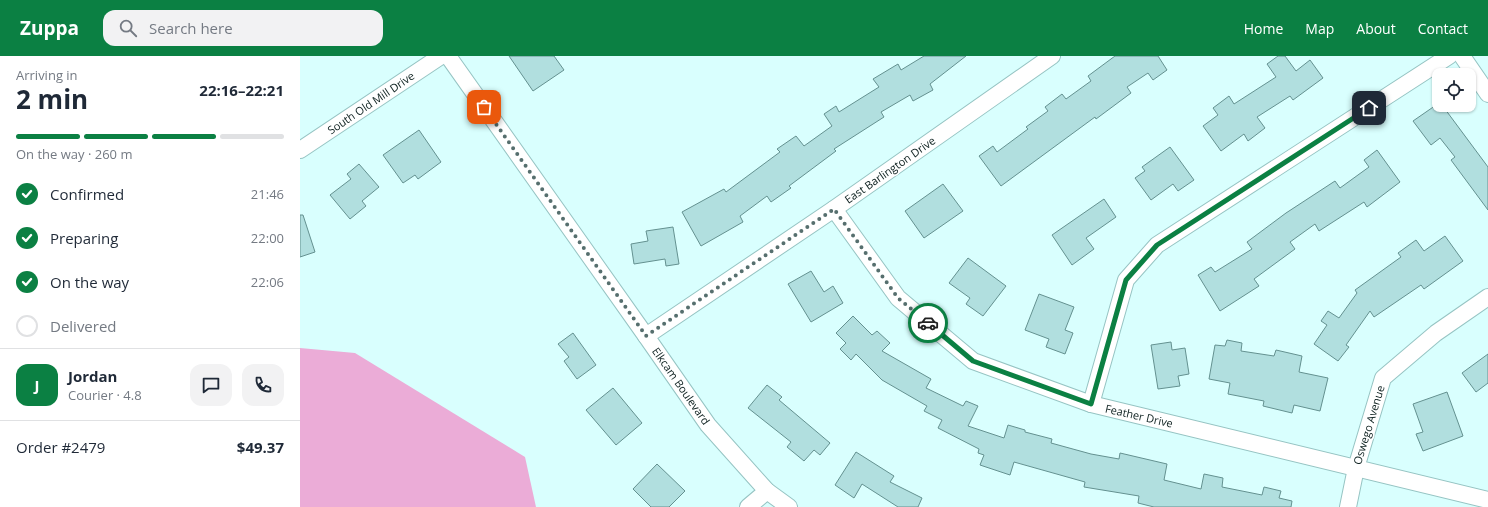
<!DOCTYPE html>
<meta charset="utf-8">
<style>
body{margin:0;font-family:"Open Sans",sans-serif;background:#f2f2f3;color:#1f2937;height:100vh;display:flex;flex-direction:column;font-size:15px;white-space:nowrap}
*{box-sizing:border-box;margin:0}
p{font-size:13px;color:#747a83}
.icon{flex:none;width:22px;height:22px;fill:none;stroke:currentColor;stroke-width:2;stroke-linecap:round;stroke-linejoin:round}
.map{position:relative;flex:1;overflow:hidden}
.sheet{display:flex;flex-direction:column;background:#fff;width:300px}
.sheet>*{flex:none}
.buttons{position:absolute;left:1132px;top:12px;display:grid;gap:8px}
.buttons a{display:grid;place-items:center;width:44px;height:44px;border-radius:8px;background:#fff;box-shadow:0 1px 3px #0004;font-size:20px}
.pin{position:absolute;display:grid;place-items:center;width:34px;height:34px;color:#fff;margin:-17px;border-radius:8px;box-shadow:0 2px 6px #0006}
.courier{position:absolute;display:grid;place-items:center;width:40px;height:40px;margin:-20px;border:3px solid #0b8043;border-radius:50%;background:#fff;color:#222;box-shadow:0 1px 5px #0007}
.summary em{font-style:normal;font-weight:700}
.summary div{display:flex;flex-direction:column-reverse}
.summary{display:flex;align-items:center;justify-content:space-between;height:68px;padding:0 16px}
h1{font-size:26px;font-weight:700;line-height:30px}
.bar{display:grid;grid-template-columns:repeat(4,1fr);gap:6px 4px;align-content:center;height:48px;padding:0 16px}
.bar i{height:5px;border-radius:3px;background:#e0e1e3}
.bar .current{background:#0b8043}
.bar p{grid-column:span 4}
.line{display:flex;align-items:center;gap:10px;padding:0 16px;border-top:1px solid #e0e1e3}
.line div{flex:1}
.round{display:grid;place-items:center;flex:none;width:42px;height:42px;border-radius:12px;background:#f2f2f3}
ol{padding:0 16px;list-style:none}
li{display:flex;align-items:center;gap:12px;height:44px}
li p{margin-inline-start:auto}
li .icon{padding:4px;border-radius:50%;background:#0b8043;color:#fff;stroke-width:4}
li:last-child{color:#747a83}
li i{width:22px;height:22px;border:2px solid #e0e1e3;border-radius:50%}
header{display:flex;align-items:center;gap:24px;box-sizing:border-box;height:56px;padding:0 20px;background:#0b8043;color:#fff}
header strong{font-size:19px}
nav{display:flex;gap:22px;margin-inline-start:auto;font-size:14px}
.search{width:280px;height:36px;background:#f2f2f3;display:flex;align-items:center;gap:10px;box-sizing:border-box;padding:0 14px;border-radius:12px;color:#747a83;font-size:15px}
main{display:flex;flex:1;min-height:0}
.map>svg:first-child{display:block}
.green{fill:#ebacd7}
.building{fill:#b1dfdf;stroke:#649190}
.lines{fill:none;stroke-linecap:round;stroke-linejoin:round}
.minor-casing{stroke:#96c4c3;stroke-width:18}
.minor{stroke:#fff;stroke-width:16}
.done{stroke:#566f6e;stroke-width:4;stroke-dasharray:0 7.2}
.route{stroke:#0b8043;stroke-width:5}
.labels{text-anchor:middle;stroke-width:3.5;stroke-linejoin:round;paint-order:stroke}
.street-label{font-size:11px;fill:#0f2221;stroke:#fff}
</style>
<header>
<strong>Zuppa</strong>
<div class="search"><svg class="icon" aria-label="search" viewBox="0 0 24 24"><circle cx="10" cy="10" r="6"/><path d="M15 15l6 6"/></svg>Search here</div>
<nav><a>Home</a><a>Map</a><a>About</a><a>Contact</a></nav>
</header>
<main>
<section class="sheet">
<div class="summary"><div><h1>2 min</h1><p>Arriving in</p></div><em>22:16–22:21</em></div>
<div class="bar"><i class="current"></i><i class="current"></i><i class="current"></i><i></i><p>On the way · 260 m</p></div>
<ol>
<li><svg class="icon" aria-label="check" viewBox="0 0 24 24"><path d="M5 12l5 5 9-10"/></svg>Confirmed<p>21:46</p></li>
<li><svg class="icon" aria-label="check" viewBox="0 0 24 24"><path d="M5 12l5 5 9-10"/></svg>Preparing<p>22:00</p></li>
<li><svg class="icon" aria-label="check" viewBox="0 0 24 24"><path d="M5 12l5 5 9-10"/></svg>On the way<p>22:06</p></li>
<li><i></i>Delivered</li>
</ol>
<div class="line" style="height:72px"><b class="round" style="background:#0b8043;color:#fff">J</b><div><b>Jordan</b><p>Courier · 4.8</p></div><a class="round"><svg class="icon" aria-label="chat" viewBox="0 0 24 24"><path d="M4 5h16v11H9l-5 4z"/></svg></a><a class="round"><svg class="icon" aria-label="phone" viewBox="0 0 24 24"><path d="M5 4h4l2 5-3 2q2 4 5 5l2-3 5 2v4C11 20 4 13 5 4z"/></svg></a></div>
<div class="line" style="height:52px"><div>Order #2479</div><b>$49.37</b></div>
</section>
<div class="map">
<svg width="1188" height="451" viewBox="0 0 1188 451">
<rect width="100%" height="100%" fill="#d9fffe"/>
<path class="green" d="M 0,292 L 55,297 L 225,401 L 236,451 L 0,451 Z"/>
<g class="building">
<path d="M 209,0 L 254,0 L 264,14 L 233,35 Z"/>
<path d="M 624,0 L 666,0 L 630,28 L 633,34 L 613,45 L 610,39 L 581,56 L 584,61 L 534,93 L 536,95 L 489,130 L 491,132 L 471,146 L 467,140 L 440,160 L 443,166 L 401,190 L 382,156 L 424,133 L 426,136 L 480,96 L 477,93 L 496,80 L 504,90 L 532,70 L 524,58 L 536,50 L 539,56 L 579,31 L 573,23 L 598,8 L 601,14 Z"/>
<path d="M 815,0 L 858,0 L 867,14 L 853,24 L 848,17 L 827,31 L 831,37 L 796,63 L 795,61 L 701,130 L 679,100 L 693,90 L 697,96 L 728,73 L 726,71 L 748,55 L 745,51 L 762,38 L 766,43 L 791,25 L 788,20 Z"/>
<path d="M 978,0 L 985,0 L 996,15 L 1010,4 L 1023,22 L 993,44 L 990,40 L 957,61 L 965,72 L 948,85 L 944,78 L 921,95 L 903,70 L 918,59 L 913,52 L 929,40 L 934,48 L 976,21 L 967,8 Z"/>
<path d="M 1139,47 L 1139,49 L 1142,49 L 1188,111 L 1188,154 L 1151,104 L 1155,101 L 1140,82 L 1131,89 L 1113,65 Z"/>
<path d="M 119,74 L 141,106 L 118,123 L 115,119 L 103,127 L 83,99 Z"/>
<path d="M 870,91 L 894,124 L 878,135 L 873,128 L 851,144 L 835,122 L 845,115 L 842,111 Z"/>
<path d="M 1077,94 L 1100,126 L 1067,151 L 1064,146 L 1019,175 L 1015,168 L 990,186 L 995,193 L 954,223 L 959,230 L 920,255 L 898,219 L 911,211 L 915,216 L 952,193 L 947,186 L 986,157 L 1035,125 L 1040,132 L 1069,111 L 1064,104 Z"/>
<path d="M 59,108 L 79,131 L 62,145 L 66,150 L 50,163 L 30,139 L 51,123 L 47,118 Z"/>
<path d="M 643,128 L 663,155 L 624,182 L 605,155 Z"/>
<path d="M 804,143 L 816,161 L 786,182 L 794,193 L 772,209 L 752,179 Z"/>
<path d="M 0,159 L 3,159 L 15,196 L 0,201 Z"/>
<path d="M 373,171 L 379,208 L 366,210 L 365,203 L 334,208 L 331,188 L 348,185 L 346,175 Z"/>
<path d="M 1145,180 L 1163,205 L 1124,233 L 1121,229 L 1074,261 L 1070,255 L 1046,289 L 1049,291 L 1038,305 L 1014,288 L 1027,269 L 1021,265 L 1028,255 L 1039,262 L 1057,237 L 1055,234 L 1101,201 L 1098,197 L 1116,184 L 1124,195 Z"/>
<path d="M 668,202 L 706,230 L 683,260 L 666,248 L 670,242 L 649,227 Z"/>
<path d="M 511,215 L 524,236 L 533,230 L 543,247 L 511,266 L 488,228 Z"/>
<path d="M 739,238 L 774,251 L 765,274 L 773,277 L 765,298 L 746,291 L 749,283 L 725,274 Z"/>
<path d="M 553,260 L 572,279 L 577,275 L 590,287 L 582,295 L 631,323 L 626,332 L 663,350 L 666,345 L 678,350 L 668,370 L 704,382 L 708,369 L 725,374 L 725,376 L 752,383 L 751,387 L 791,398 L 819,403 L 820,397 L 867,408 L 864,424 L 901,433 L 904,418 L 923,422 L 922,431 L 962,439 L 964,431 L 981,435 L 979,442 L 992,445 L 991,451 L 854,451 L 838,447 L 839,440 L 784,431 L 785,426 L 714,406 L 710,419 L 680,409 L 684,399 L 678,397 L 679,393 L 638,372 L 642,364 L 624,355 L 627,350 L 582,324 L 556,298 L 551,304 L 540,293 L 546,287 L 536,277 Z"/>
<path d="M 273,277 L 296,309 L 277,323 L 264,305 L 269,301 L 258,288 Z"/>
<path d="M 927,284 L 942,287 L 941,295 L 974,300 L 976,294 L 1002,300 L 999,316 L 1028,322 L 1020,355 L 994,349 L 992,357 L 963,350 L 964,345 L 928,338 L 930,327 L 909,323 L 915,289 L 925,290 Z"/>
<path d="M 871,286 L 872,294 L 885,292 L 889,318 L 878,320 L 880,330 L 858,333 L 851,289 Z"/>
<path d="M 1188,298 L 1188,327 L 1176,336 L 1162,317 Z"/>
<path d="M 467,329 L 482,341 L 479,344 L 530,387 L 520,399 L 514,394 L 504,405 L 487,391 L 491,386 L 448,352 Z"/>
<path d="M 313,332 L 342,367 L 316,389 L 286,354 Z"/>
<path d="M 1147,336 L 1163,380 L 1123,395 L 1116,378 L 1123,376 L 1113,348 Z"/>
<path d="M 556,396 L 594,420 L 590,426 L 622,442 L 618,451 L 598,451 L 562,428 L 554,442 L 535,429 Z"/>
<path d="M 357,408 L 385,435 L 369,451 L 351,451 L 333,433 Z"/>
</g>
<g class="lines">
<defs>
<g id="minor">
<path d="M 148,0 L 346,280 L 408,369 L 467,435 L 489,451"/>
<path d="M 1162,0 L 1188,38"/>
<path d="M 0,94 L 141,0"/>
<path d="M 534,153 L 598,242 L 673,305 L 791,348 L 1188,444"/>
<path d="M 346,280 L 534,153 L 752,0"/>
<path d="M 791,348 L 826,224 L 857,189 L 1149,0"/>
<path d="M 448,451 L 467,435"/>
<path d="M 1048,451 L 1056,412 L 1083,322 L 1136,277 L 1188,241"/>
</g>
</defs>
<use href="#minor" class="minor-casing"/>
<use href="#minor" class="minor"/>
</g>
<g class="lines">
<path class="done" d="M 184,51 L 346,280 L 534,153 L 598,242 L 628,267"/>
<path class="route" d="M 628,267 L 673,305 L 791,348 L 826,224 L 857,189 L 1069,52"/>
</g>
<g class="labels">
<g class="street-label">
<text transform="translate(71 47) rotate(-34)" y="4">South Old Mill Drive</text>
<text transform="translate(590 114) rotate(-35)" y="4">East Barlington Drive</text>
<text transform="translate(381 330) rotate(55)" y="4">Elkcam Boulevard</text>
<text transform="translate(839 360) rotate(13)" y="4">Feather Drive</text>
<text transform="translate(1069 369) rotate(-73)" y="4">Oswego Avenue</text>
</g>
</g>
</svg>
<div class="buttons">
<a><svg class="icon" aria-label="locate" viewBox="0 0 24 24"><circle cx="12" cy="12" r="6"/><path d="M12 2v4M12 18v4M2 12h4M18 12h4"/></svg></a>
</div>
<div class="pin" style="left:184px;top:51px;background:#ea580c"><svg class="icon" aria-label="bag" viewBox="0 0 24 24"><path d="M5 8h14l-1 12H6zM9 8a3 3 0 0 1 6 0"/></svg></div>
<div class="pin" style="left:1069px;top:52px;background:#1f2937"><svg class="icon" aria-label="home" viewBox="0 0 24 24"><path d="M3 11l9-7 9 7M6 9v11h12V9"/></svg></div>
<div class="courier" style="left:628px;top:267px"><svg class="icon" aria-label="car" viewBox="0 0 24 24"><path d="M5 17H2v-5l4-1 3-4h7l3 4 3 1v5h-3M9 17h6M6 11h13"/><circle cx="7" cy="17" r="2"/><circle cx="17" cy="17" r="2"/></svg></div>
</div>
</main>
